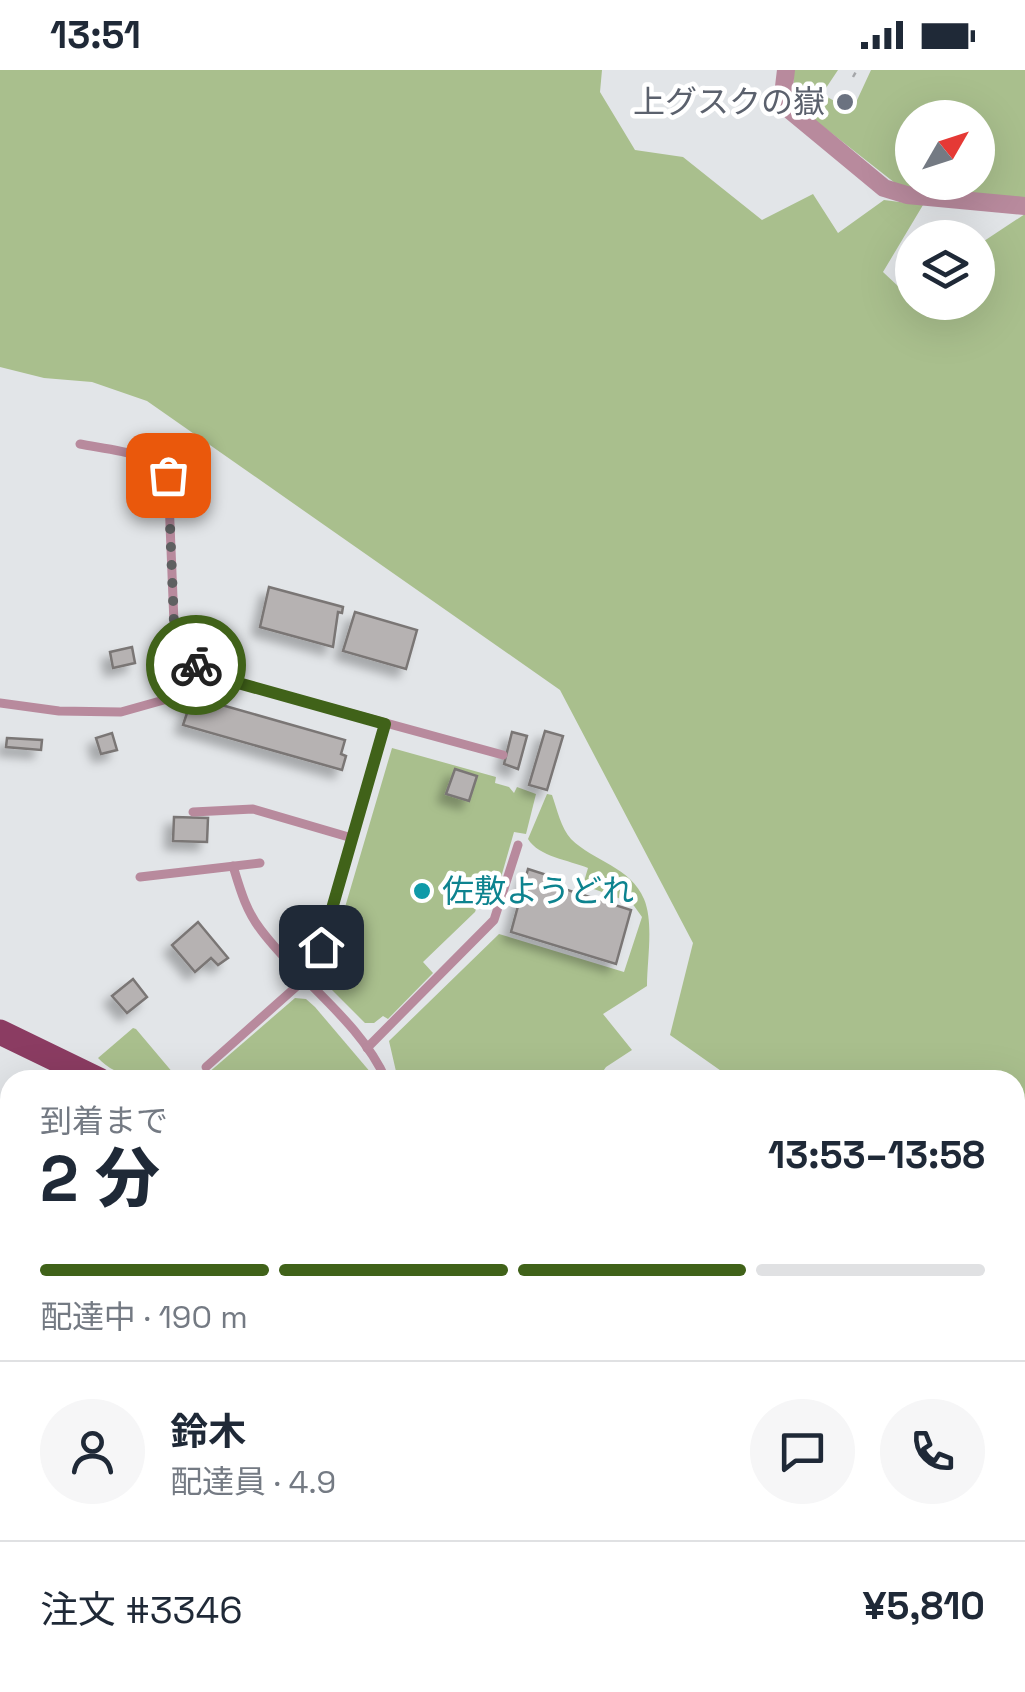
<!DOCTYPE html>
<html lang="ja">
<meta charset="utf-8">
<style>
body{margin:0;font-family:"Space Grotesk","Noto Sans JP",sans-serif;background:#f6f6f7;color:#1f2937;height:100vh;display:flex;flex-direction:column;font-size:38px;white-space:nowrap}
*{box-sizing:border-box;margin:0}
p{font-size:32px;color:#747a83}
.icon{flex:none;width:55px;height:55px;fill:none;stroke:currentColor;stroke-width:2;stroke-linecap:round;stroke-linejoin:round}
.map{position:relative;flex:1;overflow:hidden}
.side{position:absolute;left:0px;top:1000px;width:1025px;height:622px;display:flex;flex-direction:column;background:#fff;border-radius:30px 30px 0 0;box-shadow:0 10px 40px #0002}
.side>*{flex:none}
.needle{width:65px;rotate:51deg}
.fabs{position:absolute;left:895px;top:30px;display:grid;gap:20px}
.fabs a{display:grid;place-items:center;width:100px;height:100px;border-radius:50%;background:#fff;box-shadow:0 10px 40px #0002;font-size:50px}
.pin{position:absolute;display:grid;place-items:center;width:85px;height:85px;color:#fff;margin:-42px;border-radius:20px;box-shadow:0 5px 15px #0006}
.courier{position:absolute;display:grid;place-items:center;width:100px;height:100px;margin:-50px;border:8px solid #406219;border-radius:50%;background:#fff;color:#222;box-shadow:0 2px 12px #0007}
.summary em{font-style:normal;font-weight:800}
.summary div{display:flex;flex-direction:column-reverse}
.summary{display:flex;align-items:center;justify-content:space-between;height:170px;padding:0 40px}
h1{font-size:65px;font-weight:800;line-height:75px}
.bar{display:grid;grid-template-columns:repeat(4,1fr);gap:15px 10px;align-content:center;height:120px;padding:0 40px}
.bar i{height:12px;border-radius:8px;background:#e0e1e3}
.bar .selected{background:#406219}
.bar p{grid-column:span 4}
.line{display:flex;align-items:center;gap:25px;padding:0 40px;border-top:2px solid #e0e1e3}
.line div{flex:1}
.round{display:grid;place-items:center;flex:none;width:105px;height:105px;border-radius:52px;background:#f6f6f7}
.status{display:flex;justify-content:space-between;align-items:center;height:70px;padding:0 50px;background:#fff;direction:ltr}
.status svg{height:28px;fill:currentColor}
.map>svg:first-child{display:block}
.green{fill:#a9bf8d;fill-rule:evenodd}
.building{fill:#b6b2b2;stroke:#7a7675;stroke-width:2.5;filter:url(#shadow)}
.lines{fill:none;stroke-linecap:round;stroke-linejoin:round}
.path{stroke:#a4a6a9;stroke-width:2.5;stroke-dasharray:5 8;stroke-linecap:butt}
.service{stroke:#b88a9d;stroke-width:9}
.minor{stroke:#b88a9d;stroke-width:18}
.tertiary{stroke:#b88a9d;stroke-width:20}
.primary{stroke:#8b3c62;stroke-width:25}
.done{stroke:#5e6061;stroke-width:10;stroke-dasharray:0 18}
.route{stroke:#406219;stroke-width:12}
.worship-dot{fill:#6b7280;stroke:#fff;stroke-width:4}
.culture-dot{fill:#0f9aa8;stroke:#fff;stroke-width:4}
.labels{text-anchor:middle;stroke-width:9;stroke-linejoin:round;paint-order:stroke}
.worship-label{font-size:32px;fill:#5b616d;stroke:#fff;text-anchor:end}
.culture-label{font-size:32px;fill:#0d838f;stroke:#fff;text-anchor:start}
</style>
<div class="status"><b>13:51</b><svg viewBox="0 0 49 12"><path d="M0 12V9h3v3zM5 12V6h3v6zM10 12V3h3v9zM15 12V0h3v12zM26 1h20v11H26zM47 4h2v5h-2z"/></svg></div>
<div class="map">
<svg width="1025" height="1622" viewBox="0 0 1025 1622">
<defs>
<filter id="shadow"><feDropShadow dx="-8" dy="8" stdDeviation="5" flood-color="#0004"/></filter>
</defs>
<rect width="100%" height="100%" fill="#e2e5e8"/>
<g class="green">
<path d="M 0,0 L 602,0 L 600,22 L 635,80 L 683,87 L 762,150 L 813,124 L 838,163 L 884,130 L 923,135 L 883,202 L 900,218 L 912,212 L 912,232 L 978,232 L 978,175 L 1025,144 L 1025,1381 L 1015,1369 L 1015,1010 L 734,1010 L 670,965 L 693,873 L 560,620 L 147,331 L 92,312 L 44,308 L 0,297 Z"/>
<path d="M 794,0 L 838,0 L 822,24 L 852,41 L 871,0 L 1025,0 L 1025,129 L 910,119 L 895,113 L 793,33 ZM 912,48 L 978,48 L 978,112 L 912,112 Z"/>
<path d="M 392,678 L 496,707 L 495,713 L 509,717 L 514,723 L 517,717 L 536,724 L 526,764 L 514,762 L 496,825 L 482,823 L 475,842 L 423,892 L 433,903 L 388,949 L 383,946 L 374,953 L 365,953 L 332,920 L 325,905 Z"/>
<path d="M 547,724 L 552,725 C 557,739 561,758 571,769 C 593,791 631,797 644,829 C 654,853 647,890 647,916 L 603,944 L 632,980 L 606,997 L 597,1010 L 398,1010 L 389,971 L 499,864 L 624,902 L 642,847 L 632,833 L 583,815 L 588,798 C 569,790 539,787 528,769 Z"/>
<path d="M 295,928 L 306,929 L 315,937 L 377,1010 L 200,1010 Z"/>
<path d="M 133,958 L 136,959 L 179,1010 C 150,1010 120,1011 98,988 Z"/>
<path d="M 10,1015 L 10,1254 L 0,1247 L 0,1033 Z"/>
</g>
<g class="building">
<path d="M 269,517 L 343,537 L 342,543 L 338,542 L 333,577 L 260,557 Z"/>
<path d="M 355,542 L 417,560 L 406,599 L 343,581 Z"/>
<path d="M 132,577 L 135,593 L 113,598 L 110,582 Z"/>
<path d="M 197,628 L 345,670 L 341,684 L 346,686 L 342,700 L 183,655 L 188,640 L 194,641 Z"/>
<path d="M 545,661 L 563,666 L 547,720 L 529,715 Z"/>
<path d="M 512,662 L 527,666 L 518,699 L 504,694 Z"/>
<path d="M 112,663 L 117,680 L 101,684 L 96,668 Z"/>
<path d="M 7,668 L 42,670 L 41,680 L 6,677 Z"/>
<path d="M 455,699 L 477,706 L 469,731 L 446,724 Z"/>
<path d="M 174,747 L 208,748 L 207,772 L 173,771 Z"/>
<path d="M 528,799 L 547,805 L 545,813 L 631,840 L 616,894 L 511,862 Z"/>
<path d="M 198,852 L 228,888 L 218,895 L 211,888 L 195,902 L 172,875 Z"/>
<path d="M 133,909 L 147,927 L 127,943 L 112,926 Z"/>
</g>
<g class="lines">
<path class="path" d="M 853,7 L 857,0"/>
<g class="service">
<path d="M 80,374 C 103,379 159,383 168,405 L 174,553 L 199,602 L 503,685"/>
<path d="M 0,633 L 59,641 L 121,642 L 178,626 L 199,602"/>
<path d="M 193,742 L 253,739 L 352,768"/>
<path d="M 233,796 C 240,819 246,841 261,860 C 299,911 360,951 386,1010"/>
<path d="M 140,807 L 260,793"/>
<path d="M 367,978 L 494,850 L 518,775"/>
<path d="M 206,997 L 306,908 L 321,877 L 385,654"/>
</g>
<g class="minor">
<path d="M 786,0 L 783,25 L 791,41 L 884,118 L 907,125 L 1025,136"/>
<path d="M 0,1268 L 10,1275"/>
<path d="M 0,1359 L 10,1368"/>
<path d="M 1015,1501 L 1025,1512"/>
<path d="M 0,1533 L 10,1519"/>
<path d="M 0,1595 L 10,1607"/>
<path d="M 354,1612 L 368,1622"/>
<path d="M 506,1612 L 508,1622"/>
<path d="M 862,1612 L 868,1622"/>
<path d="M 322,1622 L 329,1612"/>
<path d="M 731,1622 L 738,1612"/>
</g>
<g class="tertiary">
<path d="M 0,1494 L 10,1502"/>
<path d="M 170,1612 L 183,1622"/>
<path d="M 426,1622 L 433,1612"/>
</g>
<g class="primary">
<path d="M 0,962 L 99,1010"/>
<path d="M 995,1612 L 1002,1622"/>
</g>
</g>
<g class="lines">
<path class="done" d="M 168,405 L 174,553 L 196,595"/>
<path class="route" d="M 196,595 L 199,602 L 385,654 L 321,877"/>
</g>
<circle class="worship-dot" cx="845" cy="32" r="10"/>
<circle class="culture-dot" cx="422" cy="821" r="10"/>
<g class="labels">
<g class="worship-label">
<text x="825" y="43">上グスクの嶽</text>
</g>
<g class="culture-label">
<text x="442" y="832">佐敷ようどれ</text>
</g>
</g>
</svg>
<div class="fabs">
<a><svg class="needle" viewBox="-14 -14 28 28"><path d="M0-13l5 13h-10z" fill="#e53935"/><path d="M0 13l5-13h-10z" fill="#747a83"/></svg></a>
<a><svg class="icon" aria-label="layers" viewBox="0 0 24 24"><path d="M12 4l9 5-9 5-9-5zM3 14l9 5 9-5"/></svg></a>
</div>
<div class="pin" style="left:168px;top:405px;background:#ea580c"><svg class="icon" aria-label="bag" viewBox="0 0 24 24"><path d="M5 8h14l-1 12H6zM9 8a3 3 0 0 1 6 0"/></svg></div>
<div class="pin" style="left:321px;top:877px;background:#1f2937"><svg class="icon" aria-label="home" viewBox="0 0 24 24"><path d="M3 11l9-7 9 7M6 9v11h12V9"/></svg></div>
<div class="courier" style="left:196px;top:595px"><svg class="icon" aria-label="bike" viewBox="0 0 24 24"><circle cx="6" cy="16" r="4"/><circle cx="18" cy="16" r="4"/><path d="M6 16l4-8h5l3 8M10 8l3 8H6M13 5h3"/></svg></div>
<section class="side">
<div class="summary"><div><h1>2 分</h1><p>到着まで</p></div><em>13:53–13:58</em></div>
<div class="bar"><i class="selected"></i><i class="selected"></i><i class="selected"></i><i></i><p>配達中 · 190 m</p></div>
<div class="line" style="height:180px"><a class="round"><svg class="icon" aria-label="person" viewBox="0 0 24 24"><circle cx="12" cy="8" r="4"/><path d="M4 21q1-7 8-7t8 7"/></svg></a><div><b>鈴木</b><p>配達員 · 4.9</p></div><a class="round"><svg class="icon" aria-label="chat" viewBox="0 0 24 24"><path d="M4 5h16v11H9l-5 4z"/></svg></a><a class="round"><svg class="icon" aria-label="phone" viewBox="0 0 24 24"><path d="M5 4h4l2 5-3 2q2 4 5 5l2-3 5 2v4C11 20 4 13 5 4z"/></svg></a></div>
<div class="line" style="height:130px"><div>注文 #3346</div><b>¥5,810</b></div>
</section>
</div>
